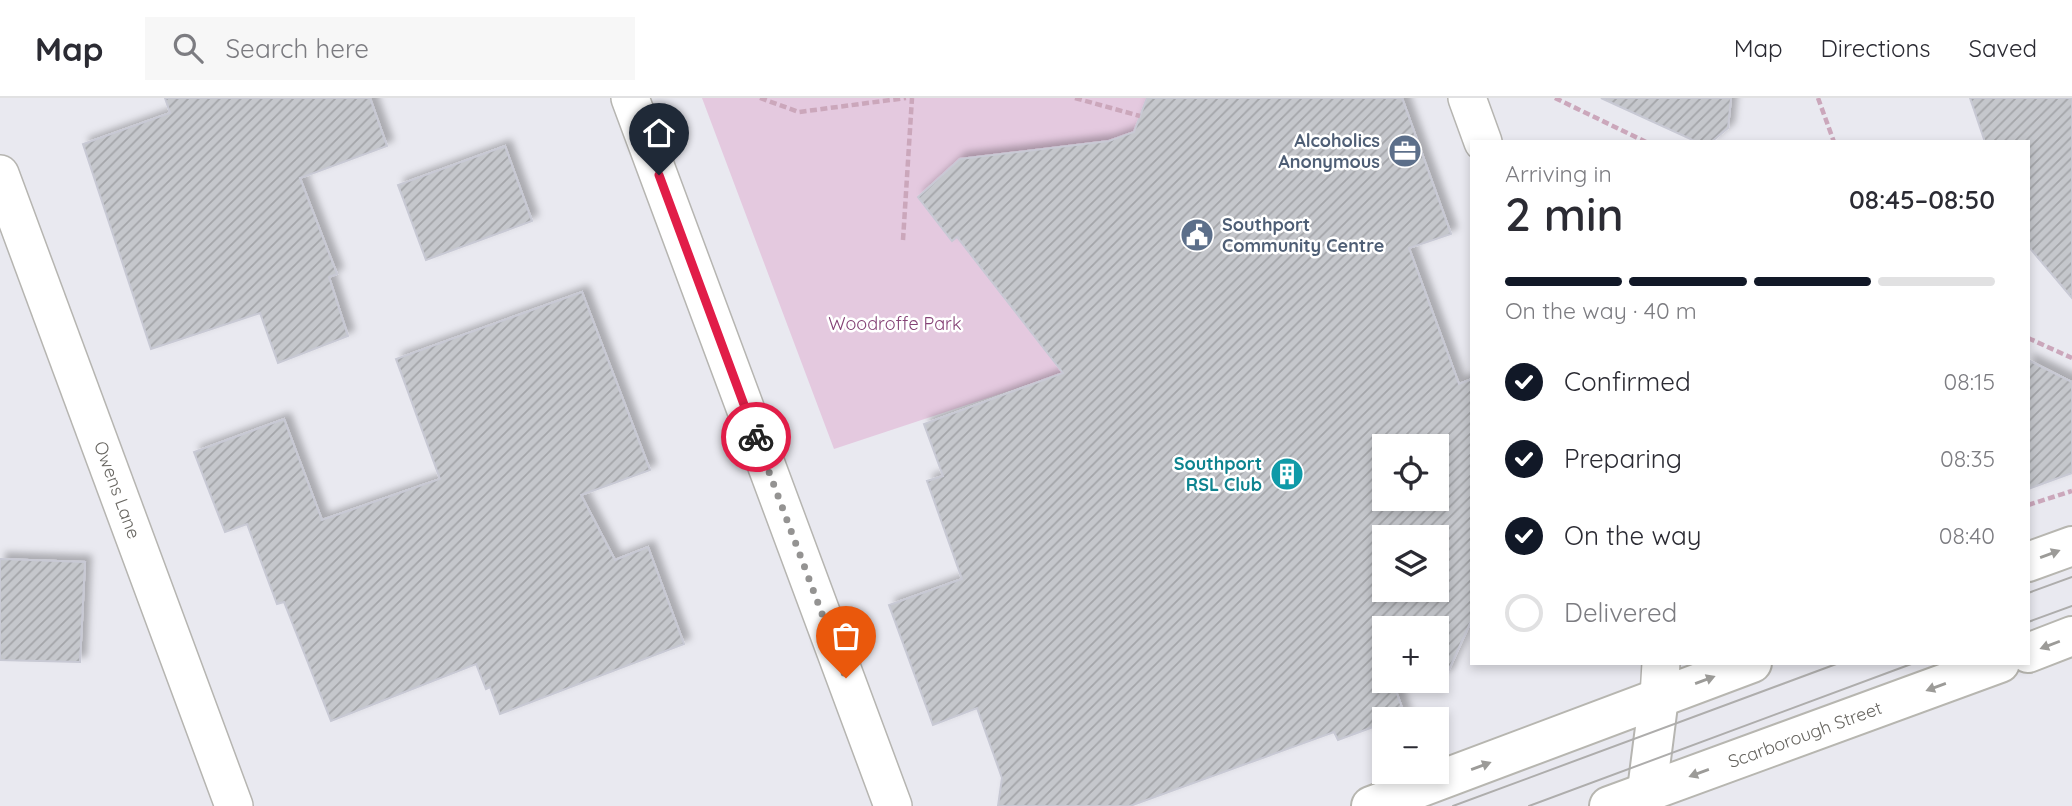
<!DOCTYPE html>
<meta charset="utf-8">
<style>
body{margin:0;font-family:Quicksand,sans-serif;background:#f7f7f7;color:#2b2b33;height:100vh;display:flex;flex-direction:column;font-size:26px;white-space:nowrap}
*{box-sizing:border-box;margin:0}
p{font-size:23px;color:#7c7c81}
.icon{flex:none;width:38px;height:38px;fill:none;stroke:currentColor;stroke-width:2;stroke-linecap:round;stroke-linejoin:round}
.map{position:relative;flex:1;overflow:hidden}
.sheet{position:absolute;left:1470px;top:42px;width:560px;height:525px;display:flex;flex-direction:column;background:#fff;border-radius:0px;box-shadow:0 4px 10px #0003}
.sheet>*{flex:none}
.tools{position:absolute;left:1372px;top:336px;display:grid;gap:14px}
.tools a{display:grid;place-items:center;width:77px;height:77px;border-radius:0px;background:#fff;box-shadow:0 4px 10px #0003;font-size:35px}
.pin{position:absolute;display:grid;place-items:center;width:60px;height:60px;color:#fff;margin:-72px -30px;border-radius:50% 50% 50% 0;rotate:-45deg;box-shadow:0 0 7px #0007}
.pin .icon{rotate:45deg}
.courier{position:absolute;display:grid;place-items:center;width:70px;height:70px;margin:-35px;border:5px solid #e11d48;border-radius:50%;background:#fff;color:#222;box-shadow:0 2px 9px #0007}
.headline em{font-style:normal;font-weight:600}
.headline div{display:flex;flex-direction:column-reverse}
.headline{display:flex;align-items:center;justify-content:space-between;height:119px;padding:0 35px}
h1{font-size:46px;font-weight:600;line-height:52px}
.bar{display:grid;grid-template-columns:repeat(4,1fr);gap:10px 7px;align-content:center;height:84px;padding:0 35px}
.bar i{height:9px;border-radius:5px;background:#e1e1e2}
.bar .active{background:#111827}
.bar p{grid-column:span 4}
ol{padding:0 35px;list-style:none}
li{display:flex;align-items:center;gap:21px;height:77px}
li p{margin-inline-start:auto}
li .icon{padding:7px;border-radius:50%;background:#111827;color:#fff;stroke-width:4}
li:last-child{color:#7c7c81}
li i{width:38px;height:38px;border:4px solid #e1e1e2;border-radius:50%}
header{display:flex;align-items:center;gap:42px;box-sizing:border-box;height:98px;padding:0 35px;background:#fff;border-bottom:2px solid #e1e1e2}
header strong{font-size:33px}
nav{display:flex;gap:38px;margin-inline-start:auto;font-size:24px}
.search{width:490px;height:63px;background:#f7f7f7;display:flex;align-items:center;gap:18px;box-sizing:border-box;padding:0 24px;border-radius:0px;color:#7c7c81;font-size:26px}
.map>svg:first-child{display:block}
.park{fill:#e4c9df}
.building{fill:url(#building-hatch);stroke:#c8c9d4;stroke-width:2;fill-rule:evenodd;filter:url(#shadow)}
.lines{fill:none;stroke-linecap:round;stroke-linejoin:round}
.minor-casing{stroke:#b6b5b1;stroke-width:40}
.tertiary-casing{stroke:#b6b5b1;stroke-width:42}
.secondary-casing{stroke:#b7b6b0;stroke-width:42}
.path{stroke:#cba7bb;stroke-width:4.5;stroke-dasharray:7 3.5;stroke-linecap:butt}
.minor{stroke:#fff;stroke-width:37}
.tertiary{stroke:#fff;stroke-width:38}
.secondary{stroke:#fff;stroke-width:38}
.tram{stroke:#aeadac;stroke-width:2}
.oneway{fill:#9c9b98}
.done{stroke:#949392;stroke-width:7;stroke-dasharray:0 12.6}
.route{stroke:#e11d48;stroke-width:9}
.labels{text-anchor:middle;stroke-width:5;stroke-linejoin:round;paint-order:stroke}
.service-label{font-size:18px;font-weight:bold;fill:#4e5e75;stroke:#fff;text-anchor:end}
.park-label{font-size:18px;fill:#844175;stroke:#fff}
.culture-label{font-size:18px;font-weight:bold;fill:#0d838f;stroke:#fff;text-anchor:end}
.street-label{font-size:18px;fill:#676560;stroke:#fff}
</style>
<header>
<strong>Map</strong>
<div class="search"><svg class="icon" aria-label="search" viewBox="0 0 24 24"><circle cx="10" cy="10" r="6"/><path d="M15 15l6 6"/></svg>Search here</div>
<nav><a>Map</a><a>Directions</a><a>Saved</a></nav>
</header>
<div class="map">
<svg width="2072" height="708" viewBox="0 0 2072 708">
<defs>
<pattern id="building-hatch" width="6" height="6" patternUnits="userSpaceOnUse" patternTransform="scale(1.75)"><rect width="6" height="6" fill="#c5c7cc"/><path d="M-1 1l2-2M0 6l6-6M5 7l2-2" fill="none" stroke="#a4a5a9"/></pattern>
<filter id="shadow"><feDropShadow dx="6" dy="-6" stdDeviation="3.5" flood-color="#0004"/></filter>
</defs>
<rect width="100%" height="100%" fill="#e9e9f0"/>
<path class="park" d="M 702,0 L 1147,0 L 1134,34 L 1109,43 L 960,61 L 918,98 L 952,142 L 957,139 L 1063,275 L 834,351 Z"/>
<g class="building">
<path d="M 165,0 L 370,0 L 387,48 L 300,80 L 337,176 L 329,179 L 348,238 L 278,265 L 260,215 L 151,251 L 83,46 L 170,15 Z"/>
<path d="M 1147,0 L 1402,0 L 1451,136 L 1409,150 L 1459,286 L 1472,281 L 1472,521 L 1447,576 L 1437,579 L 1437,530 L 1384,530 L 1384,583 L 1427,583 L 1396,593 L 1405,618 L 1384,621 L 1384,625 L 1338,642 L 1334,634 L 1130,708 L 998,708 L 1002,680 L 977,610 L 933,627 L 889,507 L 962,481 L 927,383 L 943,378 L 924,326 L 1063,275 L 957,139 L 952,143 L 918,99 L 960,61 L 1109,43 L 1134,34 ZM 1384,348 L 1437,348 L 1437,401 L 1384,401 ZM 1384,439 L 1437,439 L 1437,492 L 1384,492 Z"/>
<path d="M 1601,0 L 1731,0 L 1728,30 L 1711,44 L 1697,44 Z"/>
<path d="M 1970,0 L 2072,0 L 2072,200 L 2028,148 L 2028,44 L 1985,44 Z"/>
<path d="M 505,48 L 532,123 L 426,162 L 398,87 Z"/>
<path d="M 582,194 L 650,372 L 581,397 L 615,462 L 648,449 L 684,546 L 500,616 L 490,589 L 486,591 L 476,566 L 331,623 L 284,504 L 277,506 L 247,426 L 225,434 L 194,354 L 284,321 L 322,422 L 440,381 L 396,261 Z"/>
<path d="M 2028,262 L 2072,284 L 2072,375 L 2028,391 Z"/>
<path d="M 0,461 L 85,464 L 80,564 L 0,562 Z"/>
</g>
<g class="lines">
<defs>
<g id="minor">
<path d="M 630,0 L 893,708"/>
<path d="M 1467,0 L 1483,44"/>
<path d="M 0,76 L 234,708"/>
<path d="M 1659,599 L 1661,565"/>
</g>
<path id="tertiary" d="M 1645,708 L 1659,599"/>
<g id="secondary">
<path d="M 2028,464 L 2072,448"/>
<path d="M 2028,555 L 2072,538"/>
<path d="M 1371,708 L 1752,565"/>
<path d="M 1609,708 L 2000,565"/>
</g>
</defs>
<use href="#minor" class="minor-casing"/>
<use href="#tertiary" class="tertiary-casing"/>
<use href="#secondary" class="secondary-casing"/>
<g class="path">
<path d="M 760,0 L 799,14 L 906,0"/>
<path d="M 1075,0 L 1140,18"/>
<path d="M 1555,0 L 1646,44"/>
<path d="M 1818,0 L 1834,44"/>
<path d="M 903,142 L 912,0"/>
<path d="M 2028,240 L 2072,260"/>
<path d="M 2028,407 L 2072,393"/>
</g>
<use href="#minor" class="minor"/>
<use href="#tertiary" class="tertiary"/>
<use href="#secondary" class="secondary"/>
<g class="tram">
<path d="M 2028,495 L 2072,479"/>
<path d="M 2028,524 L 2072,508"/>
<path d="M 1453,708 L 1839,565"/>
<path d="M 1529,708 L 1914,565"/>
</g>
</g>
<defs><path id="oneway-solid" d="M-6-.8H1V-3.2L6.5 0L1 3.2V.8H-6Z" transform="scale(1.75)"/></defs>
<g class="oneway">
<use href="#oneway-solid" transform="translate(2050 456) rotate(-20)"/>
<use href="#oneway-solid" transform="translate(2050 547) rotate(159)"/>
<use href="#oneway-solid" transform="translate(1705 582) rotate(-20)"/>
<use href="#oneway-solid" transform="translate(1936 589) rotate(160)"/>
<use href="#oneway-solid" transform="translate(1481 668) rotate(-20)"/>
<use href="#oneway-solid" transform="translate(1699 675) rotate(160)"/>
</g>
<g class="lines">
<path class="done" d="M 756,339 L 846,580"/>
<path class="route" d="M 659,77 L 756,339"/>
</g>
<defs>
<symbol id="office-disc" viewBox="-11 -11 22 22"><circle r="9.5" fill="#5c6f8a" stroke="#fff"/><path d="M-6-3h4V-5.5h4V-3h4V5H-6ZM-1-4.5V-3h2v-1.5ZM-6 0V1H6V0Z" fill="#fff"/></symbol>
<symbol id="civic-disc" viewBox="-11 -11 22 22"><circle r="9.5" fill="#5c6f8a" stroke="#fff"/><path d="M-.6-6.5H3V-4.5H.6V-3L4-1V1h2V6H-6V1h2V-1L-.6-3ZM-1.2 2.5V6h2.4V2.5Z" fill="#fff"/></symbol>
<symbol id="building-disc" viewBox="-11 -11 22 22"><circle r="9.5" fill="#0f9aa8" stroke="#fff"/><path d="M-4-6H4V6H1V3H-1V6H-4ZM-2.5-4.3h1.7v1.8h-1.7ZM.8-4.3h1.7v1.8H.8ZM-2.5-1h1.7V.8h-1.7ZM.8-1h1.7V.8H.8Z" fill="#fff"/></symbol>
</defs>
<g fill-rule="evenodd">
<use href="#office-disc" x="1386" y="34" width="38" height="38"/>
<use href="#civic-disc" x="1178" y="118" width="38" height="38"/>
<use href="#building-disc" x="1268" y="357" width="38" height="38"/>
</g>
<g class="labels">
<g class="service-label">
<text x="1380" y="49">Alcoholics<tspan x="1380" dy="21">Anonymous</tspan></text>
<text x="1222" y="133" text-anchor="start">Southport<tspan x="1222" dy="21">Community Centre</tspan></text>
</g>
<g class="park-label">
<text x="895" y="232">Woodroffe Park</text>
</g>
<g class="culture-label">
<text x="1262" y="372">Southport<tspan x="1262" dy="21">RSL Club</tspan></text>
</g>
<g class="street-label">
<text transform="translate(117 392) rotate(70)" y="6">Owens Lane</text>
<text transform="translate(1805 637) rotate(-20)" y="6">Scarborough Street</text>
</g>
</g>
</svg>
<div class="tools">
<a><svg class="icon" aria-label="locate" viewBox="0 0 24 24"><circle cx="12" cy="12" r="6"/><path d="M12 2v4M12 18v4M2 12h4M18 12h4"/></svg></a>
<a><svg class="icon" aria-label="layers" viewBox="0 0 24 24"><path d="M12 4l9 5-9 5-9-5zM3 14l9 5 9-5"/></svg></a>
<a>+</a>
<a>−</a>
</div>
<div class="pin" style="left:846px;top:580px;background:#ea580c"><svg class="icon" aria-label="bag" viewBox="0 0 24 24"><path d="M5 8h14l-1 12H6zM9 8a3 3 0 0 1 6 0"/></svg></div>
<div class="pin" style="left:659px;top:77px;background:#1f2937"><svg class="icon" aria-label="home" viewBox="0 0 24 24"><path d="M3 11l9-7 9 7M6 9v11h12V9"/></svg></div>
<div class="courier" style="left:756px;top:339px"><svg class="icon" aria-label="bike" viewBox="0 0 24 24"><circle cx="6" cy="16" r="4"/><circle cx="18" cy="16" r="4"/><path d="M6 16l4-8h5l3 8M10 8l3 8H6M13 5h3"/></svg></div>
<section class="sheet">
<div class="headline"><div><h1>2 min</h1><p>Arriving in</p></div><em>08:45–08:50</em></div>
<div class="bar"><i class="active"></i><i class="active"></i><i class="active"></i><i></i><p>On the way · 40 m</p></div>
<ol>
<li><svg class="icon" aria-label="check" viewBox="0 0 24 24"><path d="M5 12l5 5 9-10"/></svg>Confirmed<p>08:15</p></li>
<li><svg class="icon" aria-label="check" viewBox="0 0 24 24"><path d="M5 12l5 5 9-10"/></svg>Preparing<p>08:35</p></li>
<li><svg class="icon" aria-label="check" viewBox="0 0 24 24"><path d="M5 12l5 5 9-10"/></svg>On the way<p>08:40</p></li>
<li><i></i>Delivered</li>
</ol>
</section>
</div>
